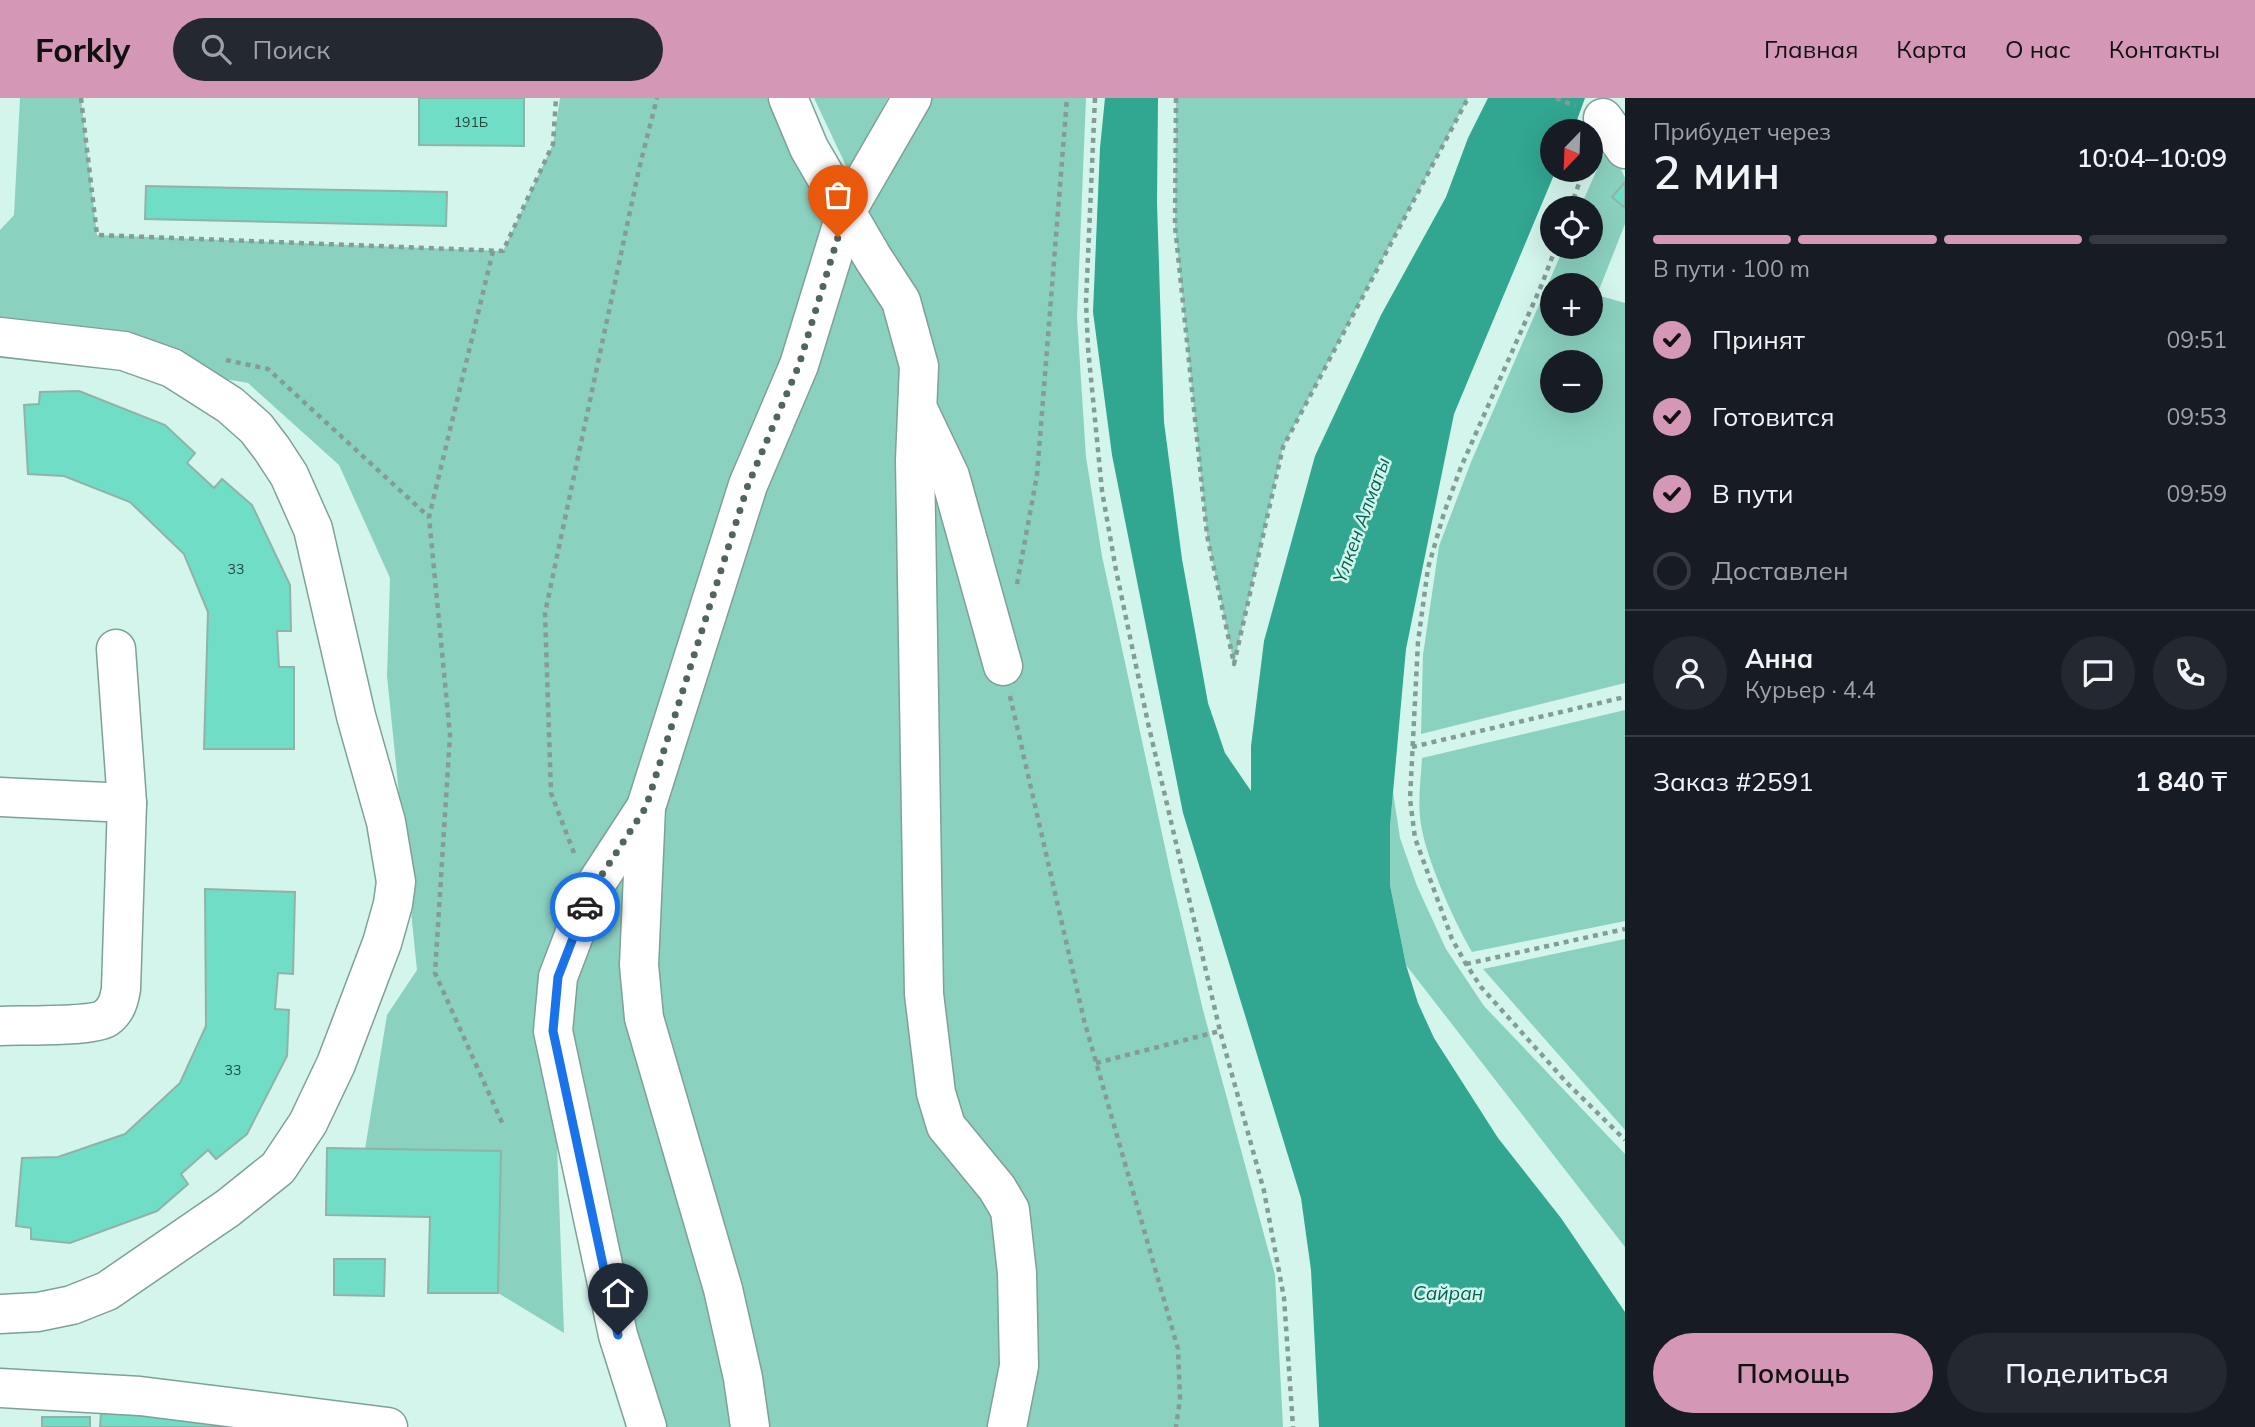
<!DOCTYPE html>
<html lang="ru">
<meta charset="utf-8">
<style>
body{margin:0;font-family:Mulish,sans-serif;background:#242831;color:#f1f3f6;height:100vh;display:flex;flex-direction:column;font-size:26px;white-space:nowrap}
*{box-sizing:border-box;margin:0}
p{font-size:23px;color:#9ea1a6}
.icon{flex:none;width:38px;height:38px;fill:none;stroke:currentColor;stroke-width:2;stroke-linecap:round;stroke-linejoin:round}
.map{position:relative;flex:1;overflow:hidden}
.details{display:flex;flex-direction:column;background:#171b24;width:630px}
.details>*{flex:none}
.needle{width:46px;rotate:203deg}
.controls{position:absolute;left:1540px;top:21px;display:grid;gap:14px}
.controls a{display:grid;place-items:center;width:63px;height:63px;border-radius:50%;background:#171b24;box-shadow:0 7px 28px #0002;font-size:35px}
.pin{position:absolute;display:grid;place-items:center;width:60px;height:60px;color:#fff;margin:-72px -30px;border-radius:50% 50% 50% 0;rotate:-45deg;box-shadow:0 0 7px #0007}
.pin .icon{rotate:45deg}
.courier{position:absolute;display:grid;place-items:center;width:70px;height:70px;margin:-35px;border:5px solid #1a73e8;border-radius:50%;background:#fff;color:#222;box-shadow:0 2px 9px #0007}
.overview em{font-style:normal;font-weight:600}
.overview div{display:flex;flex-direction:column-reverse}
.overview{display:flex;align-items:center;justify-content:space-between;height:119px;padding:0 28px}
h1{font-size:46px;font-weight:600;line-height:52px}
.bar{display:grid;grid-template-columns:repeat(4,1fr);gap:10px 7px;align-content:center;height:84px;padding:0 28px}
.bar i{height:9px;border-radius:5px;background:#363941}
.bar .on{background:#d497b6}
.bar p{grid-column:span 4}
.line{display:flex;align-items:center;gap:18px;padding:0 28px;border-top:2px solid #363941}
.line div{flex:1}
.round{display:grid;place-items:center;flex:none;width:74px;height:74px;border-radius:37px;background:#242831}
ol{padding:0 28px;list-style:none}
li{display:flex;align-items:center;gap:21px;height:77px}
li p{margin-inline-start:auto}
li .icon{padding:7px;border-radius:50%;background:#d497b6;color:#111;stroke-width:4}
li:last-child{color:#9ea1a6}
li i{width:38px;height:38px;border:4px solid #363941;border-radius:50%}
.button{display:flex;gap:14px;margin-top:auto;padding:14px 28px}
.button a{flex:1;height:80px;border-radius:42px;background:#d497b6;color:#111;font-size:28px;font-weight:600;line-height:80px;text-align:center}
.button a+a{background:#242831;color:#f1f3f6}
header{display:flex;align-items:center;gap:42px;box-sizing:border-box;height:98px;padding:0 35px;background:#d497b6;color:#111}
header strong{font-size:33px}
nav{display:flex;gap:38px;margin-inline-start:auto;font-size:24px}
.search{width:490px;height:63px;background:#242831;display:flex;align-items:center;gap:18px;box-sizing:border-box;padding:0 24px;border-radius:38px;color:#9ea1a6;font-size:26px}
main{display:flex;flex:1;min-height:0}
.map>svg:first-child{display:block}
.green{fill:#8bd1c0;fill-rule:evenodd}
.water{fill:#31a691}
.building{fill:#70ddc6;stroke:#91b2a9;stroke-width:2}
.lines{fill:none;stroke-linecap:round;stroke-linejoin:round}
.minor-casing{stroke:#7fa098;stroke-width:41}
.path{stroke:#839c96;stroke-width:4.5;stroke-dasharray:5 5;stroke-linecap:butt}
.minor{stroke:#fff;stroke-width:38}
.done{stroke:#506460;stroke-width:7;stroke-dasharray:0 12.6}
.route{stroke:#1a73e8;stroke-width:9}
.labels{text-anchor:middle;stroke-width:5;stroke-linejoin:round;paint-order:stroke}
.number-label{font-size:14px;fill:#244840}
.water-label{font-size:19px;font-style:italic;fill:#006254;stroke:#d3f5ec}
</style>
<header>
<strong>Forkly</strong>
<div class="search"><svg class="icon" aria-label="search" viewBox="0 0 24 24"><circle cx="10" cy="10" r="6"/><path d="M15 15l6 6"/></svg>Поиск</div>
<nav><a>Главная</a><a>Карта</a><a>О нас</a><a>Контакты</a></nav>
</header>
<main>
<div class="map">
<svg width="1625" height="1329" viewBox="0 0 1625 1329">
<rect width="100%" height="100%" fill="#d3f5ec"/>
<g class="green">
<path d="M 20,0 L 81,0 L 97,137 L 503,153 L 553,46 L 560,0 L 799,0 L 846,113 L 911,0 L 1086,0 L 1077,220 L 1086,359 L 1102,458 L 1171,777 L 1203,912 L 1275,1177 L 1283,1329 L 650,1329 L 553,938 L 564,1235 L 498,1195 L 500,1053 L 365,1051 L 387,917 L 417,872 L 387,578 L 390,480 L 339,367 L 248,285 L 0,241 L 0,132 L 14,117 Z"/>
<path d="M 814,0 L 888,0 L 849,74 Z"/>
<path d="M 1176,0 L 1468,0 L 1283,349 L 1234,566 L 1207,437 L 1175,128 Z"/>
<path d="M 1609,44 L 1625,80 L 1625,84 L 1613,99 L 1625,110 L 1625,126 L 1597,197 L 1625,205 L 1625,585 L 1421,636 L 1423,557 L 1439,448 L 1471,364 L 1564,149 L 1591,149 L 1591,110 L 1580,110 ZM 1552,187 L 1591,187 L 1591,226 L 1552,226 ZM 1552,264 L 1591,264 L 1591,303 L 1552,303 Z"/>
<path d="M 1625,612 L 1625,823 L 1472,854 C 1454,823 1423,755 1420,719 C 1418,700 1421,679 1422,660 Z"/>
<path d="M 1393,694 L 1400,740 L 1417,788 L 1446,851 L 1484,908 L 1625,1056 L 1625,1149 L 1406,867 L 1390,787 L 1390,728 Z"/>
<path d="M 1625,841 L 1625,1032 L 1483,871 Z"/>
</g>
<path class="water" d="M 1105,0 L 1158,0 L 1157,105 L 1164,324 L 1182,461 L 1208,605 L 1225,655 L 1251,693 L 1251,648 L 1264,543 L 1315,358 L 1381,217 L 1446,99 L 1468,40 L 1488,0 L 1585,0 L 1573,33 L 1552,33 L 1552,72 L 1556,72 L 1454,316 L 1406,551 L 1390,728 L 1390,787 L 1406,867 L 1418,905 L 1434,940 L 1498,1040 L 1561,1120 L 1625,1214 L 1625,1329 L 1319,1329 L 1311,1172 L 1301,1100 L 1183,715 L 1112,357 L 1093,214 L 1100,50 Z"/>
<g class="building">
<path d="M 419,0 L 524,0 L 524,48 L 419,47 Z"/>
<path d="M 1625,84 L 1625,110 L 1612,99 Z"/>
<path d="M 146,88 L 447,94 L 446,128 L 145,121 Z"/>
<path d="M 79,293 L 165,327 L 195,355 L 187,365 L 214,390 L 222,381 L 252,407 L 290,487 L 291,533 L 277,533 L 279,569 L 294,569 L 294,651 L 204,651 L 208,514 L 184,456 L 130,404 L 64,378 L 28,376 L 24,307 L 39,306 L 40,294 Z"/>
<path d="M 205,791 L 295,794 L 293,876 L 278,875 L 275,911 L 289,912 L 287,958 L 247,1036 L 216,1061 L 208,1052 L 181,1076 L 188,1086 L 157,1113 L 70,1145 L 31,1141 L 31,1130 L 16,1128 L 22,1060 L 58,1059 L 125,1036 L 180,985 L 206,928 Z"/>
<path d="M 327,1050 L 501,1053 L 498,1195 L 428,1195 L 430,1119 L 326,1117 Z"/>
<path d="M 334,1161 L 385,1161 L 384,1198 L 334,1197 Z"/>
<path d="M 101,1314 L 233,1326 L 233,1329 L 100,1329 Z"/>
<rect x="42" y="1319" width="48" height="10"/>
</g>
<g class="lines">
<defs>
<g id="minor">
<path d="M 788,0 L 809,50 L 873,160 L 901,203 L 919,268 L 915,362 L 924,896 L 936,995 L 946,1028 L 997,1090 L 1010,1112 L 1017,1175 L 1019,1268 L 1007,1329"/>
<path d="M 1603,20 L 1625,51"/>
<path d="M 0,239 L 124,253 L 172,270 L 230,307 L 256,330 L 272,351 L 289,377 L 313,431 L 356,618 L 386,724 L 396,784 L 393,806 L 382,845 L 336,966 L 308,1025 L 278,1070 L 228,1110 L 107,1193 L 72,1207 L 38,1214 L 0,1216"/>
<path d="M 919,313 L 950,378 L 1003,568"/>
<path d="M 0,699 L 127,705 L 116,551"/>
<path d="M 646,709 L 639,867 L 644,920 L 723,1191 L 743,1280 L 750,1329"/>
<path d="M 0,928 C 20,927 92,929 106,920 C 116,913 119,903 121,891 L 127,705"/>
<path d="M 0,1290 L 140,1298 L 388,1329"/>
<path d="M 647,1329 L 618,1237 L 553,933 L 558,879 L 590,795 L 646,709 L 748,387 L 799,267 L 846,114 L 912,0"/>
</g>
</defs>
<use href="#minor" class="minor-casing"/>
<g class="path">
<path d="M 81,0 L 97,137 L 503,153 L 553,46 L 556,0"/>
<path d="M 1095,0 L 1086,204 L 1088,250 L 1102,393 L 1116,472 L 1148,625 L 1220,933 L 1264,1093 L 1284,1200 L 1293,1329"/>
<path d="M 1176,0 L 1175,128 L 1207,437 L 1234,566 L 1283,349 L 1468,0"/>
<path d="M 1556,0 L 1575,8"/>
<path d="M 1570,110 L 1584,72"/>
<path d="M 1556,149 L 1542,186 L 1461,369 L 1444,415 L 1428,470 L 1418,544 L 1410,701 L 1415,740 L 1452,841 L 1466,866 L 1481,889 L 1568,986 L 1625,1042"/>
<path d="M 493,153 L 429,419 L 450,637 L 435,875 L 504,1029"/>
<path d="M 226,262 L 268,271 L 429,419"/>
<path d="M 1017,486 L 1037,377 L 1067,0"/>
<path d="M 1010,598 L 1084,922 L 1178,1251 L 1180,1301 L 1176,1329"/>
<path d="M 1412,649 L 1625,599"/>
<path d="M 574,755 L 551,695 L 545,515 L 639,71 L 657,0"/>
<path d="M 1466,866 L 1625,831"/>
<path d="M 1096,965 L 1220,933"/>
</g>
<use href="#minor" class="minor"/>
</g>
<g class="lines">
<path class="done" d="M 585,809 L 590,795 L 646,709 L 748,387 L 799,267 L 838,139"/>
<path class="route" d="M 585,809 L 558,879 L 553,933 L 618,1237"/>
</g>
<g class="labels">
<g class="number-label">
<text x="471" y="29">191Б</text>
<text x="236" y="476">33</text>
<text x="233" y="977">33</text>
</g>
<g class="water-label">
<text transform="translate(1361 422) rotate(-70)" y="7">Үлкен Алматы</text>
<text x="1448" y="1202">Сайран</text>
</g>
</g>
</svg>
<div class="controls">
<a><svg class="needle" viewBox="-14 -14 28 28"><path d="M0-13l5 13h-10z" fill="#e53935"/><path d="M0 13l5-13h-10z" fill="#9ea1a6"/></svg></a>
<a><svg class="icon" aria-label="locate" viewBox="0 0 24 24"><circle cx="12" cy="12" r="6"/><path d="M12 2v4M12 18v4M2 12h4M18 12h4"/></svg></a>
<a>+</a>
<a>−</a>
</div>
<div class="pin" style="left:838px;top:139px;background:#ea580c"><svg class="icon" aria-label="bag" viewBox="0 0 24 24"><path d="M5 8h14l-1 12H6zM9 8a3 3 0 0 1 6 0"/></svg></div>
<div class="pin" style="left:618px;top:1237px;background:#1f2937"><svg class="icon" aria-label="home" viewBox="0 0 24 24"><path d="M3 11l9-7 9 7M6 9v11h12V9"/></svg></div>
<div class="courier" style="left:585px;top:809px"><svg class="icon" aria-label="car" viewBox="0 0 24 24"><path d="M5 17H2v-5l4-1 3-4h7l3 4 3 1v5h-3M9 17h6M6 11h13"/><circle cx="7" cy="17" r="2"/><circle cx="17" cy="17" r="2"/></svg></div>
</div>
<section class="details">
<div class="overview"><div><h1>2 мин</h1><p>Прибудет через</p></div><em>10:04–10:09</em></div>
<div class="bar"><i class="on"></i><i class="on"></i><i class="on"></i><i></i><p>В пути · 100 m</p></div>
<ol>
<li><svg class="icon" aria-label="check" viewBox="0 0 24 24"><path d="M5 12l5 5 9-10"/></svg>Принят<p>09:51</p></li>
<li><svg class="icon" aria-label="check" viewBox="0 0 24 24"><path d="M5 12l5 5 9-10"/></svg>Готовится<p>09:53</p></li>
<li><svg class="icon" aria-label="check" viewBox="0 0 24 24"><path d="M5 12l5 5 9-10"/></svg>В пути<p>09:59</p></li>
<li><i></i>Доставлен</li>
</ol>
<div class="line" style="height:126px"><a class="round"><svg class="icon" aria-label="person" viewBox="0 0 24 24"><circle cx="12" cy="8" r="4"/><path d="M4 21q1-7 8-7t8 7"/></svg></a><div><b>Анна</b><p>Курьер · 4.4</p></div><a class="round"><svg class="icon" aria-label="chat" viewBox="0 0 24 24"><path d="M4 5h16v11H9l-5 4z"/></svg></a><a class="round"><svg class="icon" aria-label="phone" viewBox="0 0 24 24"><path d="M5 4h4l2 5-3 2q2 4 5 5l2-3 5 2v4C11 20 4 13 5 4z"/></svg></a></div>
<div class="line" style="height:91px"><div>Заказ #2591</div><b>1 840 ₸</b></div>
<div class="button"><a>Помощь</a><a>Поделиться</a></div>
</section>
</main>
